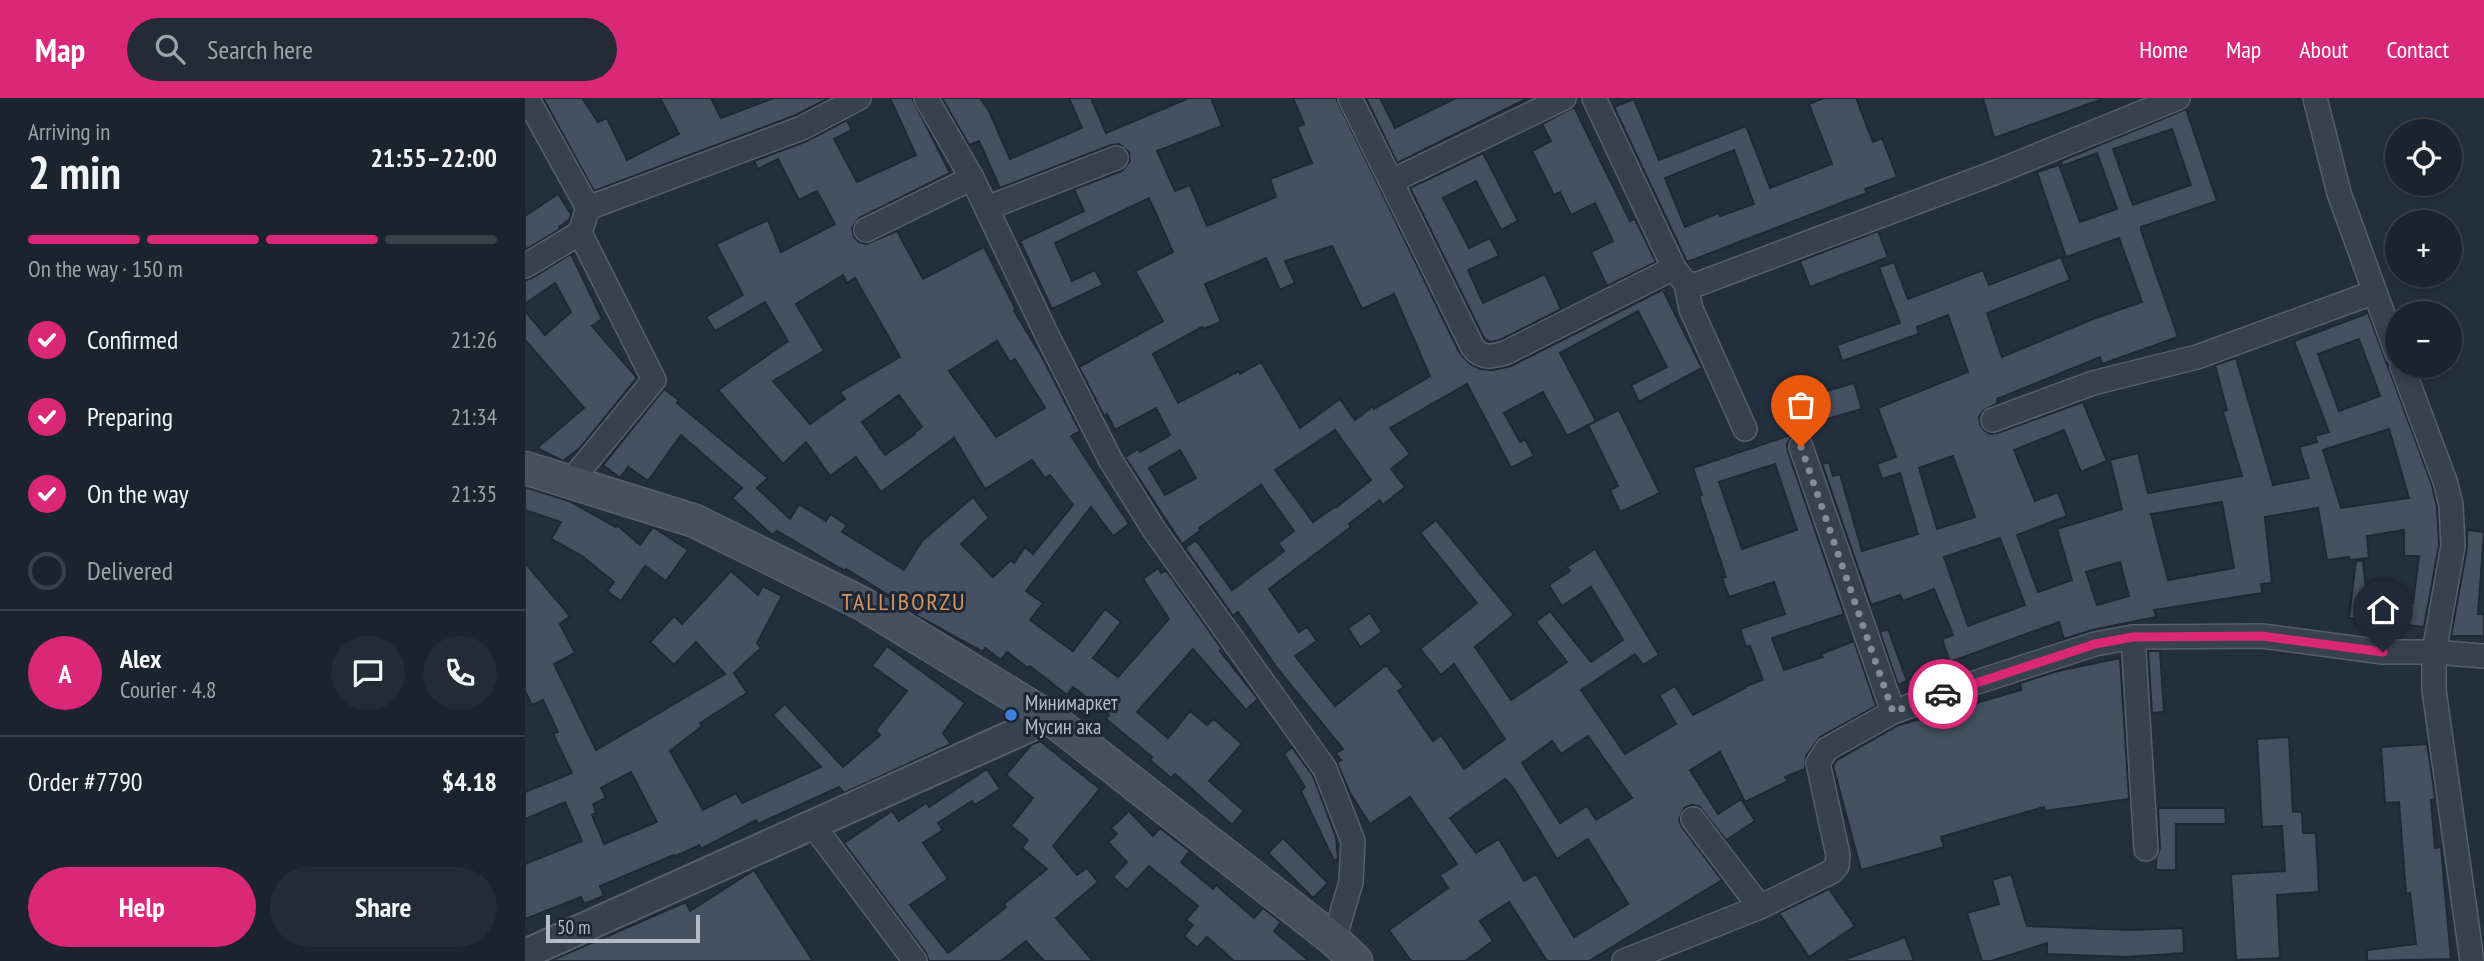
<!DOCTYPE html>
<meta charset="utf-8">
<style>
body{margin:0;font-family:"PT Sans Narrow",sans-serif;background:#242b36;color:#f1f3f6;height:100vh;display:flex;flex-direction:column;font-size:26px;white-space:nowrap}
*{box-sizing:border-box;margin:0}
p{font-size:23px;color:#a0a4aa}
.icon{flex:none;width:38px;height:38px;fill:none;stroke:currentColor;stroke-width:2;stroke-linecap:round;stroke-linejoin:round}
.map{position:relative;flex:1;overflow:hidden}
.drawer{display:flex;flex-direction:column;background:#1b232e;width:525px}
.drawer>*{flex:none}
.buttons{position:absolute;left:1860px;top:21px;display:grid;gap:14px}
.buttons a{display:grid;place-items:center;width:77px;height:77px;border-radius:50%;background:#1b232e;box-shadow:0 4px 10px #0003,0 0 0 2px #39404a;font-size:35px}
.scale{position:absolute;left:21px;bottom:18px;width:154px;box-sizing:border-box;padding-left:7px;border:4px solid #b4bcc9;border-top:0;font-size:19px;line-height:24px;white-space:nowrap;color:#b4bcc9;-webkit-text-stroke:5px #1d2633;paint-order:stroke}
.pin{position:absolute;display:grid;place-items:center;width:60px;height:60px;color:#fff;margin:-72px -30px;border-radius:50% 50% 50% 0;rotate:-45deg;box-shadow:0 0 7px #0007}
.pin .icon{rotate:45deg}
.courier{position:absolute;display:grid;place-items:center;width:70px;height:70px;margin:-35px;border:5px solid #db2777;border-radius:50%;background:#fff;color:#222;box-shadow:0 2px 9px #0007}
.summary em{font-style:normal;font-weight:700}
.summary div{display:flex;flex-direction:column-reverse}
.summary{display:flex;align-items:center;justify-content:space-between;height:119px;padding:0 28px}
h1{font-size:46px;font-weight:700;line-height:52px}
.bar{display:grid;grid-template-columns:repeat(4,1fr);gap:10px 7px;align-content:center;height:84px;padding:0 28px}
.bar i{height:9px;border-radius:5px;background:#39404a}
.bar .selected{background:#db2777}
.bar p{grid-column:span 4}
.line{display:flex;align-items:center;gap:18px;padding:0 28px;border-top:2px solid #39404a}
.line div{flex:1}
.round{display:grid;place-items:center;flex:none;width:74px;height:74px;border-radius:37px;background:#242b36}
ol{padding:0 28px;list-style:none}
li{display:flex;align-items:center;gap:21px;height:77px}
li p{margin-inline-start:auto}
li .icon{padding:7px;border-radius:50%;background:#db2777;color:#fff;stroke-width:4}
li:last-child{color:#a0a4aa}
li i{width:38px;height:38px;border:4px solid #39404a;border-radius:50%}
.cta{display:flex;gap:14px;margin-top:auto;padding:14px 28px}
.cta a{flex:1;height:80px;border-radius:42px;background:#db2777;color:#fff;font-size:28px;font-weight:700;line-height:80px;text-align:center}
.cta a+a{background:#242b36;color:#f1f3f6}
header{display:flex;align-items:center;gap:42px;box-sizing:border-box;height:98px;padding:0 35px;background:#db2777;color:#fff}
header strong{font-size:33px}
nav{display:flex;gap:38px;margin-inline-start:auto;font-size:24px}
.search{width:490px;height:63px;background:#242b36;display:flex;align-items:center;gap:18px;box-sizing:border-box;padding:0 24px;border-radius:38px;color:#a0a4aa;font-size:26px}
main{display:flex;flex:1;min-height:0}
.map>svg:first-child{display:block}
.building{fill:#455162;stroke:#1f2835;stroke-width:2;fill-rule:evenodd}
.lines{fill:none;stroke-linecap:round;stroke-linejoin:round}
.minor-casing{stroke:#565f6c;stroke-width:26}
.tertiary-casing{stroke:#565f6c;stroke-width:32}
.secondary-casing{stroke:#565f6c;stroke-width:35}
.minor{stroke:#38414e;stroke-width:23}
.tertiary{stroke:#38414e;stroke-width:28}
.secondary{stroke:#465061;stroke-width:32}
.done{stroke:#828b98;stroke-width:7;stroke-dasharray:0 12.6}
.route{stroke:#db2777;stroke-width:9}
.shop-dot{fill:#3f7fe0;stroke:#1d2633;stroke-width:2.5}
.labels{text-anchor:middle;stroke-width:6;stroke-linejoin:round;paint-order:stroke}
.poi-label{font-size:21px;fill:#b4bcc9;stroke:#1d2633;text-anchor:start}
.quarter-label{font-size:24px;letter-spacing:2px;fill:#d59563;stroke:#1d2633}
</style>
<header>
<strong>Map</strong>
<div class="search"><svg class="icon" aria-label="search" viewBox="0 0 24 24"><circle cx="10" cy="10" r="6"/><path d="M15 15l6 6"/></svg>Search here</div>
<nav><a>Home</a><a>Map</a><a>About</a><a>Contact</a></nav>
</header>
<main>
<section class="drawer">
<div class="summary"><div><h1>2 min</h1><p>Arriving in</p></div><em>21:55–22:00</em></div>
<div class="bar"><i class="selected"></i><i class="selected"></i><i class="selected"></i><i></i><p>On the way · 150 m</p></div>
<ol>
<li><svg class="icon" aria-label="check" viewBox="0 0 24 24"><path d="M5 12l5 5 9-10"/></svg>Confirmed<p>21:26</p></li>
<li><svg class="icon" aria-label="check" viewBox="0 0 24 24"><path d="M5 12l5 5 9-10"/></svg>Preparing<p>21:34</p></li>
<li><svg class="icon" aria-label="check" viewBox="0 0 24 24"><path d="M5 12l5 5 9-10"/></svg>On the way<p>21:35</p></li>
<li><i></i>Delivered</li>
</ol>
<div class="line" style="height:126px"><b class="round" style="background:#db2777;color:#fff">A</b><div><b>Alex</b><p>Courier · 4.8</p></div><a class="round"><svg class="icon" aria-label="chat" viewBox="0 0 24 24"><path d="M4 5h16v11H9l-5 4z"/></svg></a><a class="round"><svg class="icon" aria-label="phone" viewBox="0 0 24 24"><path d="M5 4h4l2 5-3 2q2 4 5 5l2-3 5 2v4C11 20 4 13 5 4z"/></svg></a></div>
<div class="line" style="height:91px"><div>Order #7790</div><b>$4.18</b></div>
<div class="cta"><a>Help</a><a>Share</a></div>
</section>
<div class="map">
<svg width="1959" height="863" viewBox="0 0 1959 863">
<rect width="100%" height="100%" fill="#242f3e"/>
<g class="building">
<path d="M 18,0 L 57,0 L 73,24 L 82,20 L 102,62 L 154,36 L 135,0 L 186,0 L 196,20 L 249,0 L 304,0 L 271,17 L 69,93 Z"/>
<path d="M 365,0 L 387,0 L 425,75 L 334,120 L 327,130 L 329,139 L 334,144 L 341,146 L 372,133 L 398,181 L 459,149 L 491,212 L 489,213 L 517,259 L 555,333 L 546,338 L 604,426 L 588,438 L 566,409 L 501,493 L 518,505 L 505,522 L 548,553 L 580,511 L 596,524 L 568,560 L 593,579 L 644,521 L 618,481 L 633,470 L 636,475 L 641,472 L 697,551 L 695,553 L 733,601 L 721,612 L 668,551 L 612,614 L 643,640 L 665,613 L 682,627 L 689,621 L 717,646 L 684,683 L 719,713 L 707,727 L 650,676 L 646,680 L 625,662 L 627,659 L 581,621 L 584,617 L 548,589 L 542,597 L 505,568 L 503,570 L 482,554 L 476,562 L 460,550 L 458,554 L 398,521 L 391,517 L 392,515 L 321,471 L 320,473 L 252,433 L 247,437 L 207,400 L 217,390 L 156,337 L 123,383 L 103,369 L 95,380 L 78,367 L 139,291 L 154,302 L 152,305 L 243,380 L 232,390 L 265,421 L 274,406 L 301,423 L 305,416 L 322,427 L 317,434 L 379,472 L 397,443 L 448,399 L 464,420 L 436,446 L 468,479 L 486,462 L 489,465 L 500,449 L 508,456 L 548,407 L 525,377 L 520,380 L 507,362 L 460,391 L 429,340 L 356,394 L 331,359 L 305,378 L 281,344 L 258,366 L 193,292 L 263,243 L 240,204 L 190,233 L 181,219 L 218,197 L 191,146 L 243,122 L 256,154 L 310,126 L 292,93 L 274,102 L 253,61 L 233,71 L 229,63 L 282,43 L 322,22 L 327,32 L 309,41 L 332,84 L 391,57 ZM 318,177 L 322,185 L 330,180 L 375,259 L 315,294 L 320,301 L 285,326 L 248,283 L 299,253 L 271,206 ZM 472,243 L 485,264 L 490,261 L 520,310 L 471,339 L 424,273 ZM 374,297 L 397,329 L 389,335 L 390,336 L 360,357 L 337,324 Z"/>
<path d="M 417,0 L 455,0 L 464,13 L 485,61 L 557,30 L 544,0 L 566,0 L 581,35 L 664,0 L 686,0 L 697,28 L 632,53 L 650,93 L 665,87 L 682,128 L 751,99 L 745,81 L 787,65 L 772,29 L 779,26 L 768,0 L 811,0 L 934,254 L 945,266 L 955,271 L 968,272 L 986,268 L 1141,190 L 1142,192 L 1139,194 L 1177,270 L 1114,304 L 1106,287 L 1142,269 L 1113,213 L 1035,255 L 1071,323 L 1042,338 L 1018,294 L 979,315 L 995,344 L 1000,341 L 1009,358 L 986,370 L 942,286 L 865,330 L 885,356 L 866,371 L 880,389 L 858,407 L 855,402 L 824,426 L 826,429 L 744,491 L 774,534 L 782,529 L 792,543 L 770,558 L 810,608 L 861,567 L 879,589 L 873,593 L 908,643 L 916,637 L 939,671 L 980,641 L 929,566 L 916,577 L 895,551 L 952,505 L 895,435 L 911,422 L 989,517 L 950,549 L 986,602 L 1042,564 L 1011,524 L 1025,513 L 1066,564 L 1098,542 L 1066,489 L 1037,508 L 1024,487 L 1045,473 L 1042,469 L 1070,451 L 1134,557 L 1118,567 L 1110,556 L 1056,592 L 1100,656 L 1151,626 L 1134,597 L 1150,588 L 1168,617 L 1220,590 L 1219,589 L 1238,582 L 1225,548 L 1221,549 L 1215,531 L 1260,516 L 1249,484 L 1204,499 L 1197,480 L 1201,479 L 1174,398 L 1177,397 L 1168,370 L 1268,336 L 1262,346 L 1263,354 L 1319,516 L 1247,540 L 1259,572 L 1298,559 L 1296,556 L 1329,543 L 1351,608 L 1295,639 L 1281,658 L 1280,671 L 1260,679 L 1263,683 L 1220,704 L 1195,654 L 1165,672 L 1193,716 L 1216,701 L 1230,723 L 1201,742 L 1174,708 L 1166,707 L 1159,710 L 1154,722 L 1157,729 L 1197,782 L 1064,863 L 1022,863 L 984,804 L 955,823 L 968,843 L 940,863 L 886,863 L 864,832 L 923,790 L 915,777 L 932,766 L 885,699 L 845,726 L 825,695 L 812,665 L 816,662 L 811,655 L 818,651 L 752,570 L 713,514 L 708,518 L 660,450 L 671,442 L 707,492 L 759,453 L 753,445 L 769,433 L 736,387 L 674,430 L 676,432 L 657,446 L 600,359 L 613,351 L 615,354 L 645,337 L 631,310 L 590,332 L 582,316 L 579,318 L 554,269 L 638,223 L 610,173 L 648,154 L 624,100 L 530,145 L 547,183 L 570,172 L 578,187 L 527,211 L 495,143 L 559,113 L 549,91 L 597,73 L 605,63 L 604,54 L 594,46 L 586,47 L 475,90 L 454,43 L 444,47 ZM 807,148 L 837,211 L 869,196 L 905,278 L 849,311 L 848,308 L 830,322 L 815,301 L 775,330 L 736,264 L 715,276 L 714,273 L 653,305 L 628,256 L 677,229 L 678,231 L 696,224 L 680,186 L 741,160 L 755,192 L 770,185 L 760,163 ZM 810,332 L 846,382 L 812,409 L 811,408 L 788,424 L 750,372 ZM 655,352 L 671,380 L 640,397 L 624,370 ZM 1250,366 L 1272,432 L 1217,451 L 1194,384 ZM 1063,638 L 1107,700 L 1071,722 L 1062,708 L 1035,725 L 997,665 L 1027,643 L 1036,656 ZM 980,681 L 987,688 L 1032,761 L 1063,741 L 1103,806 L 1049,839 L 1011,776 L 999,783 L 974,741 L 951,755 L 925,720 Z"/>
<path d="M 841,0 L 855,0 L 870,30 L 931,0 L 1003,0 L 872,65 Z"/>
<path d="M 1299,0 L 1331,0 L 1348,44 L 1357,40 L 1372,79 L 1340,91 L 1342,95 L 1162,164 L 1089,9 L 1109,1 L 1134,62 L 1221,28 L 1245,90 L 1307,66 L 1284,6 ZM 1209,52 L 1229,106 L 1195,118 L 1193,115 L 1160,129 L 1140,80 Z"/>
<path d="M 1458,0 L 1575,0 L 1575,2 L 1469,40 Z"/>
<path d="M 1049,9 L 1105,123 L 1110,121 L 1131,164 L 1082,188 L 1066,154 L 1088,143 L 1070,105 L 1046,117 L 1035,94 L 1029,97 L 1007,53 L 1026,43 L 1017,26 Z"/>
<path d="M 1661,11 L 1692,103 L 1616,129 L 1616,132 L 1653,239 L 1577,266 L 1575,259 L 1472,301 L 1473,305 L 1458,313 L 1454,319 L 1455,326 L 1459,332 L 1465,336 L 1472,335 L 1558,304 L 1582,363 L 1556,374 L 1539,332 L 1489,352 L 1510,403 L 1533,394 L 1542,418 L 1492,437 L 1513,494 L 1547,482 L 1532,431 L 1597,411 L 1585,362 L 1613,355 L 1623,395 L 1717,378 L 1698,314 L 1702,312 L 1690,267 L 1711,260 L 1748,387 L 1784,380 L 1774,349 L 1792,344 L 1790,338 L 1804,334 L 1769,243 L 1843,215 L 1907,387 L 1912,409 L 1914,447 L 1899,529 L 1824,520 L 1831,463 L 1838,463 L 1842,499 L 1888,505 L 1894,458 L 1879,458 L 1879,432 L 1842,438 L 1844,460 L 1824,462 L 1824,459 L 1802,462 L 1793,410 L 1740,419 L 1747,485 L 1736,486 L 1737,495 L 1629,512 L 1631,519 L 1567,532 L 1539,541 L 1534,524 L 1425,564 L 1417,541 L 1428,537 L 1409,491 L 1378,503 L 1375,497 L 1346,507 L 1297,366 L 1304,364 L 1308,378 L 1315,376 L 1337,453 L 1393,436 L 1375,375 L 1357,381 L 1352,366 L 1371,359 L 1353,310 L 1443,274 L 1423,217 L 1392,229 L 1394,236 L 1317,263 L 1312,247 L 1375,225 L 1354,169 L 1369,164 L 1383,201 L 1458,172 L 1464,187 L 1536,159 L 1545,182 L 1462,215 L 1477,259 L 1568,221 L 1617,204 L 1594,140 L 1541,159 L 1512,74 L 1534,67 L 1555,124 L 1592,111 L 1572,55 L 1537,68 L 1536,63 ZM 1647,31 L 1666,87 L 1608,107 L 1588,51 ZM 1834,241 L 1855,298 L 1814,313 L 1793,256 ZM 1864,331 L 1884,400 L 1816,410 L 1798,352 ZM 1428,358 L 1450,419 L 1412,431 L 1394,370 ZM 1697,404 L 1709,470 L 1643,482 L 1626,416 ZM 1475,440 L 1500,507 L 1443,528 L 1419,459 ZM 1595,464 L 1604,498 L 1572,507 L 1561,474 Z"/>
<path d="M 958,55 L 993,123 L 976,132 L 951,83 L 918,100 L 944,150 L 965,140 L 974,158 L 943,172 L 958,205 L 1020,176 L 1036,211 L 975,242 L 965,244 L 959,240 L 885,90 Z"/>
<path d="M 33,96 L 46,116 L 45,121 L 34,129 L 35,131 L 0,152 L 0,118 Z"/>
<path d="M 1353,133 L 1363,159 L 1285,189 L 1275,163 Z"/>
<path d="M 46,156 L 77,221 L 67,228 L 112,280 L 55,350 L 38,363 L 12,350 L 59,310 L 0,242 L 0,213 L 20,237 L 46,214 L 30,185 L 0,206 L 0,182 L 7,180 Z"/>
<path d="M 1329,285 L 1337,311 L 1281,327 L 1274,301 Z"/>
<path d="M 1094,312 L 1135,395 L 1095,414 L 1085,392 L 1093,388 L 1063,327 Z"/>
<path d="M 0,389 L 44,403 L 91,429 L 92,427 L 115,447 L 128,429 L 163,452 L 141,483 L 120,468 L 96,503 L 82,493 L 89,484 L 57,458 L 26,441 L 36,424 L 0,412 Z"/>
<path d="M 1942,432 L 1959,434 L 1953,516 L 1959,516 L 1959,538 L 1926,538 L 1942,450 Z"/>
<path d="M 0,465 L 45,518 L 35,526 L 50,555 L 29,566 L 71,652 L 200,576 L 171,544 L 149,567 L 125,544 L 149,518 L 157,526 L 206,473 L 233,497 L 238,488 L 257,498 L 232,545 L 236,550 L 209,575 L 222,595 L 175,625 L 177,628 L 145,653 L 178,712 L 211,695 L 217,705 L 296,669 L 248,617 L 260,606 L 318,669 L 355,637 L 351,632 L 382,593 L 347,568 L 362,548 L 440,605 L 418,635 L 426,646 L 319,695 L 314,689 L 233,726 L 231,722 L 176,751 L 174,747 L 149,759 L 149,757 L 75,788 L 79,798 L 59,806 L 56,799 L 0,821 L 0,766 L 57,743 L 40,704 L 0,721 L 0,694 L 47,675 L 28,636 L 33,634 L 18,602 L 7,607 L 0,593 ZM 106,674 L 132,724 L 79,746 L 67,717 L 71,715 L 68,706 L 81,700 L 76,690 Z"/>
<path d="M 845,515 L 857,534 L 835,549 L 823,530 Z"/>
<path d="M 1363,531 L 1382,583 L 1373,587 L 1355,534 Z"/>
<path d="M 1623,553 L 1635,553 L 1639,614 L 1627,615 Z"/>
<path d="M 1595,560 L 1604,701 L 1520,713 L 1519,709 L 1416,739 L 1419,749 L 1336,772 L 1308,668 L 1312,662 L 1374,627 L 1496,592 L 1495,585 L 1533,573 Z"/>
<path d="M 1764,639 L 1768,714 L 1777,714 L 1778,735 L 1791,735 L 1794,794 L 1752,797 L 1755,860 L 1711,862 L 1706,776 L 1760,773 L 1757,728 L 1737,729 L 1732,641 Z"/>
<path d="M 515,643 L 575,691 L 528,748 L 552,777 L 562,770 L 573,784 L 531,820 L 568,863 L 519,863 L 501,843 L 476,863 L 404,863 L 401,855 L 319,745 L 367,713 L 374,723 L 401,705 L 404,709 L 462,671 L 475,691 L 450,707 L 447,703 L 413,725 L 418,732 L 398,745 L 423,781 L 385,807 L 423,855 L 481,809 L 479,806 L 522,771 L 497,750 L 503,742 L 486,728 L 508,700 L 481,677 L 506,647 Z"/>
<path d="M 1902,646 L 1909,691 L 1910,701 L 1906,702 L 1910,750 L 1916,749 L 1926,861 L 1842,863 L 1842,852 L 1891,846 L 1885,795 L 1881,796 L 1874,704 L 1860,705 L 1856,649 Z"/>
<path d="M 767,649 L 788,678 L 811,739 L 813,761 L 809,763 L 776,693 L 780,689 L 759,656 Z"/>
<path d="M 1633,710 L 1700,710 L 1701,726 L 1651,726 L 1651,772 L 1631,772 L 1631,761 L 1635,750 Z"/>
<path d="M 604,713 L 628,738 L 635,730 L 665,753 L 656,764 L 688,791 L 691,787 L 729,820 L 738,810 L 751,820 L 756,824 L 749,833 L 784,863 L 709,863 L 682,839 L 672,850 L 659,838 L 668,827 L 661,822 L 673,808 L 624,768 L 602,792 L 588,779 L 602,764 L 583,744 L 592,736 L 586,730 Z"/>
<path d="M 758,740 L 803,785 L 788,800 L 743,755 Z"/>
<path d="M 229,772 L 288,863 L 25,863 L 161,804 L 165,813 Z"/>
<path d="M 1486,776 L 1502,828 L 1607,832 L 1658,830 L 1659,855 L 1601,859 L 1522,856 L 1522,845 L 1466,863 L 1457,863 L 1442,815 L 1474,806 L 1467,782 Z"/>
<path d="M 1304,791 L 1330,828 L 1284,859 L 1254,815 Z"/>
<path d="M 1380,839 L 1389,863 L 1321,863 L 1321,861 Z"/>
</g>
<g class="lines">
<defs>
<g id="minor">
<path d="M 2,0 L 63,110 L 55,135 L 129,282 L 45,384"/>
<path d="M 401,0 L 447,80 L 523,239 L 585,361 L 630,433 L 800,671 L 828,743 L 826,784 L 809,842"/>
<path d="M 825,0 L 947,248 C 956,261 966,259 980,255 L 1149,170"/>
<path d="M 1069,0 L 1149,170 L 1161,186 L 1166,211 L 1220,331"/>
<path d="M 1790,0 L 1814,95 L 1872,255"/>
<path d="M 867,83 L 1039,0"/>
<path d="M 63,110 L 277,30 L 334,0"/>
<path d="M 462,110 L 591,60"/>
<path d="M 341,132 L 447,80"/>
<path d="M 0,168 L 55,135"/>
<path d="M 1161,186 L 1173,186 L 1469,75 L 1653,0"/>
<path d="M 1877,268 L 1920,383 L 1926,407 L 1928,448 L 1909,554 L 1909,592 L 1947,863"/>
<path d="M 1468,322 L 1568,285 L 1672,259 L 1850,194"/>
<path d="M 1276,349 L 1368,614"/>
<path d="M 1608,539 L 1621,751"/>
<path d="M 1168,721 L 1235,809"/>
<path d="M 288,727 L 390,863"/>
<path d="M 1099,863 L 1235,809 L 1306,774 L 1312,768 L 1313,757 L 1293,665 L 1302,651 L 1368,614 L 1440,588 L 1570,546 L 1608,539 L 1737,538 L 1858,554 L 1909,554 L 1959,558"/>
</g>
<path id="tertiary" d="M 0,856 L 525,620"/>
<path id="secondary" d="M 0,370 L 170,423 L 338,506 L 525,620 L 809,842 L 831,863"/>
</defs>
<use href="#minor" class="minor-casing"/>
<use href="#tertiary" class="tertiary-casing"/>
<use href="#secondary" class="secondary-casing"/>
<use href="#minor" class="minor"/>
<use href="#tertiary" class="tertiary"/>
<use href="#secondary" class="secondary"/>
</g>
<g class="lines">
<path class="done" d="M 1276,349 L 1368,614 L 1418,596"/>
<path class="route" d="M 1418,596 L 1570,546 L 1608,539 L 1737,538 L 1858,554"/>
</g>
<circle class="shop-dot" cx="486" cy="617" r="7"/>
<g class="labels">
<g class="poi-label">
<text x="500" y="612">Минимаркет<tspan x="500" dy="24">Мусин ака</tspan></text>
</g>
<g class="quarter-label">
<text x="379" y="512">TALLIBORZU</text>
</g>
</g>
</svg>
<div class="buttons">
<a><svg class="icon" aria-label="locate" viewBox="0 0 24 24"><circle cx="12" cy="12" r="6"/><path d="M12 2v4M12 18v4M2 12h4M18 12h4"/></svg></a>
<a>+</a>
<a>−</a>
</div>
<div class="scale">50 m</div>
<div class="pin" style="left:1276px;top:349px;background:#ea580c"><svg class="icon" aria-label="bag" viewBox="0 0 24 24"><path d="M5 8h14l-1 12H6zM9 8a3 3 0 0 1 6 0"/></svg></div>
<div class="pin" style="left:1858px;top:554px;background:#1f2937"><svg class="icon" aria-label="home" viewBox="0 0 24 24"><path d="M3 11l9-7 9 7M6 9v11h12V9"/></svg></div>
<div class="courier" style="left:1418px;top:596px"><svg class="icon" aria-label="car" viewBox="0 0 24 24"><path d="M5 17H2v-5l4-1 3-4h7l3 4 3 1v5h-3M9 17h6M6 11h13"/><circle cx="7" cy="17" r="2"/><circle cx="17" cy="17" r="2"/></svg></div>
</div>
</main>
